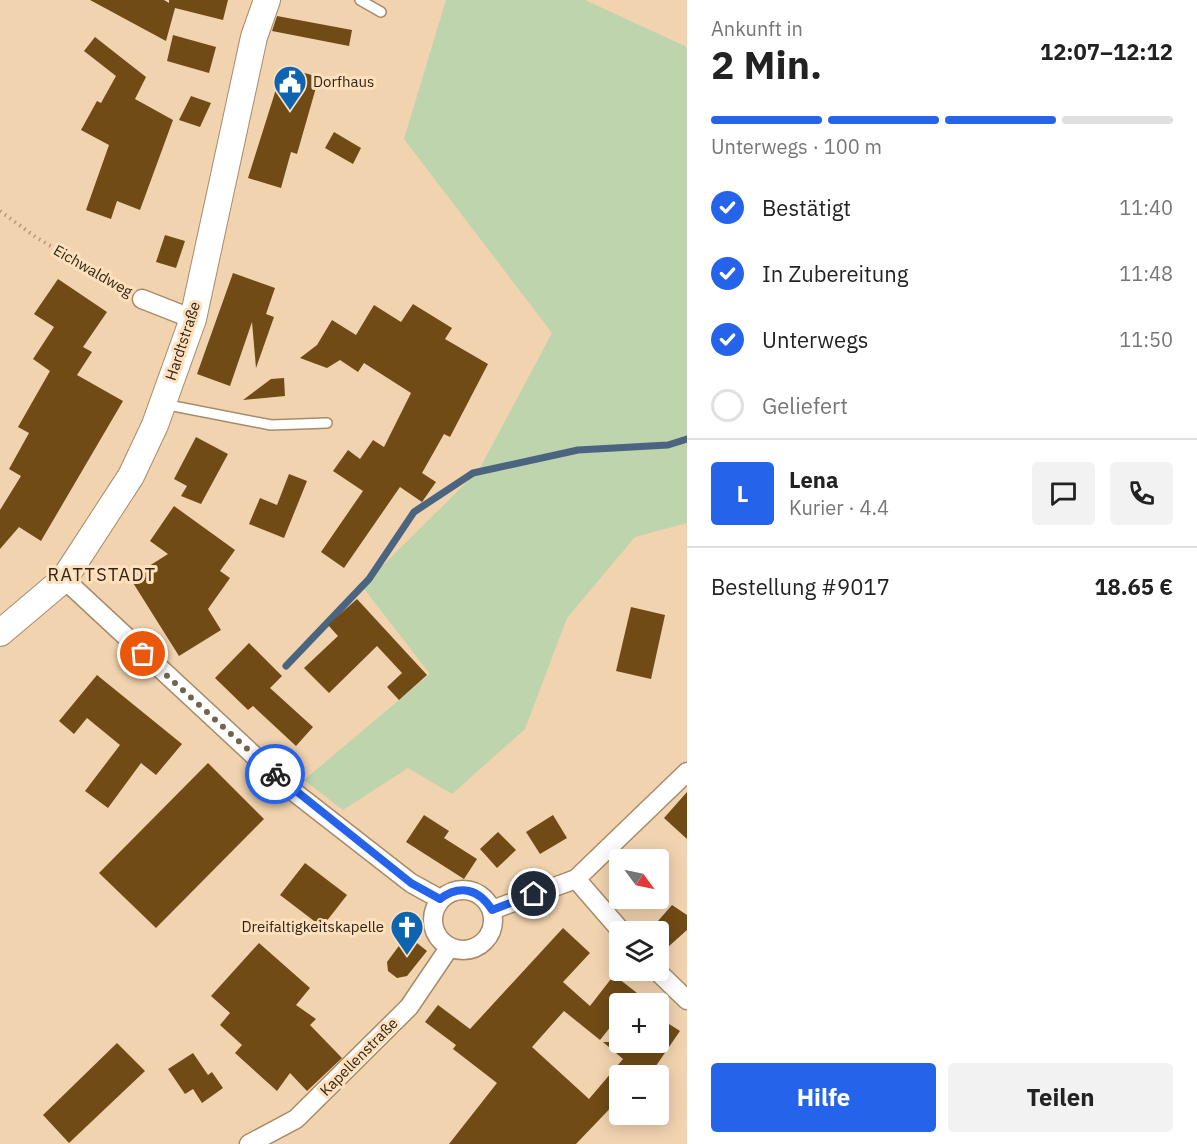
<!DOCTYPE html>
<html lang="de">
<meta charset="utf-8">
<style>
body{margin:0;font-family:"IBM Plex Sans",sans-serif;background:#f2f2f2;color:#222;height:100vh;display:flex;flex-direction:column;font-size:22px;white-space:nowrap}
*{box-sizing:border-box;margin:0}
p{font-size:20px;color:#767676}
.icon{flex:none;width:33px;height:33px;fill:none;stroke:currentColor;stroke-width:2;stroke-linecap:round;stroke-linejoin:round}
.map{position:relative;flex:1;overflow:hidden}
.panel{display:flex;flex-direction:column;background:#fff;width:510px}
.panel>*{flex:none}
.needle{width:39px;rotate:123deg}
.buttons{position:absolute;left:609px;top:849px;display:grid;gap:12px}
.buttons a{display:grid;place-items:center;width:60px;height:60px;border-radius:6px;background:#fff;box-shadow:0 3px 15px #0003;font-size:30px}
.pin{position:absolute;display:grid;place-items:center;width:51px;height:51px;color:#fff;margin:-26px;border:3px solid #fff;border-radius:50%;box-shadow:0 2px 6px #0007}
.courier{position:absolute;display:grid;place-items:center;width:60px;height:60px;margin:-30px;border:4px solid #2563eb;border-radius:50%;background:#fff;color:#222;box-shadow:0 2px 8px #0007}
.overview em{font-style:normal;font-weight:800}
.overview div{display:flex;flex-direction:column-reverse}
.overview{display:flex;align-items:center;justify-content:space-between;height:102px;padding:0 24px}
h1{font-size:39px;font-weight:800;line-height:45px}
.bar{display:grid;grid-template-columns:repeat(4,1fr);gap:9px 6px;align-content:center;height:72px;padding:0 24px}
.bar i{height:8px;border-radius:4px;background:#e0e0e0}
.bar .active{background:#2563eb}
.bar p{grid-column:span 4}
.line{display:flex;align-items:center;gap:15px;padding:0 24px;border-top:2px solid #e0e0e0}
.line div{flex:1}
.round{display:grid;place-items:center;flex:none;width:63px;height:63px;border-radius:6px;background:#f2f2f2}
ol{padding:0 24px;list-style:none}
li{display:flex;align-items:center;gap:18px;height:66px}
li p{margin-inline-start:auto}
li .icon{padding:6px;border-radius:50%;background:#2563eb;color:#fff;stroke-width:4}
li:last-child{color:#767676}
li i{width:33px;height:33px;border:3px solid #e0e0e0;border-radius:50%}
.primary-button{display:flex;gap:12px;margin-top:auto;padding:12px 24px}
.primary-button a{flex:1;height:69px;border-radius:6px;background:#2563eb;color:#fff;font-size:24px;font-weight:800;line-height:69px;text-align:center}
.primary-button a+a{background:#f2f2f2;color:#222}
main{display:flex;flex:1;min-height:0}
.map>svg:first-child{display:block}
.green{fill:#bdd4ad}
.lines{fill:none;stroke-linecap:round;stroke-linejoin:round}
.stream{stroke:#4b6480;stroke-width:7}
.building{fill:#704b16}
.lane-casing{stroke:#a78b69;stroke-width:12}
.street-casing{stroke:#a78b69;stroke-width:21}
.secondary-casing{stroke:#a78b69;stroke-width:28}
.path{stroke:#b1997d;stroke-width:4;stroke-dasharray:1.5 4.5;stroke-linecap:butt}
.lane{stroke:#fff;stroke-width:9}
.street{stroke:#fff;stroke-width:18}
.secondary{stroke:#fff;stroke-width:26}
.done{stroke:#74624c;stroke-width:6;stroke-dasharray:0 10.8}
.route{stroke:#2563eb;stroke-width:8}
.labels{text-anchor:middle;stroke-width:6;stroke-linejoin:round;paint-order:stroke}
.poi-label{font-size:15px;fill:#302517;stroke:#ffe0bc;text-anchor:start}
.street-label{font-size:15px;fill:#302517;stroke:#ffe0bc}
.quarter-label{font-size:18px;letter-spacing:1.5px;fill:#302517;stroke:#ffe0bc}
</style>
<main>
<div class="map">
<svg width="687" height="1144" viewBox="0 0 687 1144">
<rect width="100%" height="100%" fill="#f1d3af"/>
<path class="green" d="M 446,0 L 585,0 L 687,47 L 687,523 L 635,537 L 567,618 L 525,729 L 452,794 L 408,768 L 343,810 L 304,780 L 430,674 L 362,586 L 479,470 L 552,333 L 404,139 Z"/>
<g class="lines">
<path class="stream" d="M 286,666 L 369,579 L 414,512 L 473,473 L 578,450 L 668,445 L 687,439"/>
</g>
<g class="building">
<path d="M 90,0 L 164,0 L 169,3 L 169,0 L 228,0 L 223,20 L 175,8 L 166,41 Z"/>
<path d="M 277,16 L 352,30 L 349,46 L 272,31 Z"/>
<path d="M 173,35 L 216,47 L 209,73 L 167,61 Z"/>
<path d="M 95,37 L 146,77 L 135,99 L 173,120 L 140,210 L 117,201 L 111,219 L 86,210 L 109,145 L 81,130 L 97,101 L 101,103 L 116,76 L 84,51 Z"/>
<path d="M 283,67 L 319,77 L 297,154 L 291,152 L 281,188 L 248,178 Z"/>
<path d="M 191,96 L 211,103 L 200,127 L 179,120 Z"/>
<path d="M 334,132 L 361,148 L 353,164 L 325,148 Z"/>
<path d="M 165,235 L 185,241 L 176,268 L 156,262 Z"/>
<path d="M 233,273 L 275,288 L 266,314 L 274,317 L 256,368 L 252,322 L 230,386 L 197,374 Z"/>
<path d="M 58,279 L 107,312 L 83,347 L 92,352 L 77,375 L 123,401 L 41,541 L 19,527 L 0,549 L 0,510 L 21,476 L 9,469 L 29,433 L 18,427 L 50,371 L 33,359 L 54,327 L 34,314 Z"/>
<path d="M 413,304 L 452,328 L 445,339 L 488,364 L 450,437 L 444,434 L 422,473 L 436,482 L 422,502 L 400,487 L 344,568 L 321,552 L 363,491 L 333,471 L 348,450 L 360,459 L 373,440 L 384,447 L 411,393 L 364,363 L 358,372 L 340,360 L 327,368 L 300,358 L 317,345 L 332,320 L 356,335 L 374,305 L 401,322 Z"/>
<path d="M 284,378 L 285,396 L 243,400 L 271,379 Z"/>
<path d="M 196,437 L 228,454 L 201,504 L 181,496 L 187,486 L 174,479 Z"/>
<path d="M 289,474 L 307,481 L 284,538 L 249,524 L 260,498 L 277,505 Z"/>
<path d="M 174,506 L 235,550 L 220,571 L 230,578 L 208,609 L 221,630 L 179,656 L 130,578 L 168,554 L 150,541 Z"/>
<path d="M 357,599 L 427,675 L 399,700 L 387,687 L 402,673 L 377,646 L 329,693 L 304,668 L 338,636 L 328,625 Z"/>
<path d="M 631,607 L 665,615 L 651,679 L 616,671 Z"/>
<path d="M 249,643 L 282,676 L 270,688 L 313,727 L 296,746 L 253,706 L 248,710 L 215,678 Z"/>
<path d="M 97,675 L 182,744 L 156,775 L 141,763 L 108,808 L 85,791 L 120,745 L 87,718 L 74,734 L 59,721 Z"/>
<path d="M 208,763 L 264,819 L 156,928 L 99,873 Z"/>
<path d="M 687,792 L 687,839 L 664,818 Z"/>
<path d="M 424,815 L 449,831 L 444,838 L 477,859 L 464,879 L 406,842 Z"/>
<path d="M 553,815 L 567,838 L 540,854 L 526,832 Z"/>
<path d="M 498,832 L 516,850 L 497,868 L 480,849 Z"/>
<path d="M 305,863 L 347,895 L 322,927 L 280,895 Z"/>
<path d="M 672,905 L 687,915 L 687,930 L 658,956 L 658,921 Z"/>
<path d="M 563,928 L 590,953 L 563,982 L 590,1006 L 614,975 L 637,993 L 628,1004 L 620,1004 L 620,1015 L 600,1040 L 564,1011 L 532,1047 L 589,1099 L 623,1059 L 603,1042 L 658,1042 L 658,1017 L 680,1031 L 649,1076 L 620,1076 L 620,1098 L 576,1144 L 449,1144 L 497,1083 L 453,1049 L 456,1045 L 425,1022 L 438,1005 L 470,1029 Z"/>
<path d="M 407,935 L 427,951 L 407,976 L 397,978 L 388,971 L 387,962 Z"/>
<path d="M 259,943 L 310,988 L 296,1005 L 316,1019 L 310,1025 L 342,1058 L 307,1091 L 290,1073 L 277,1091 L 235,1053 L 242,1045 L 220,1025 L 230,1013 L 211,996 Z"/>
<path d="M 117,1043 L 145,1071 L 69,1143 L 43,1115 Z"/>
<path d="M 193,1053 L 208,1075 L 212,1072 L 223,1088 L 202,1103 L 193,1089 L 185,1094 L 168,1069 Z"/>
</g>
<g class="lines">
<defs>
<g id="lane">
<path d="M 360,0 L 381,12"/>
<path d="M 163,404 L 271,425 L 327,423"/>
</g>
<g id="street">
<path d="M 142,299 L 193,319"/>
<path d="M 64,579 L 289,788 L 411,883 L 440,899"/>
<path d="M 576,879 L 622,932"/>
<circle cx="463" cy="920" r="30"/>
<path d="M 492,910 L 576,879 L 687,772"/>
<path d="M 656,970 L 687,1000"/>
<path d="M 249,1144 L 296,1119 L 409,1007 L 449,948"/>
</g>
<path id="secondary" d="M 0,633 L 64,579 L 131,476 L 155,425 L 193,319 L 254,37 L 267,0"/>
</defs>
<use href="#lane" class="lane-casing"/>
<use href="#street" class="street-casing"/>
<use href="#secondary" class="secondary-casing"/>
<path class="path" d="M 0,211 L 37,238 L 126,290"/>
<use href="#lane" class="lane"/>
<use href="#street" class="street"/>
<use href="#secondary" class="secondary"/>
</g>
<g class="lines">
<path class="done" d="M 143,654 L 275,774"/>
<path class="route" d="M 275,774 L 411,883 L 440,899 C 460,884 479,889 492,910 L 534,894"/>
</g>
<defs>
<symbol id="civic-pin" viewBox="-11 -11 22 30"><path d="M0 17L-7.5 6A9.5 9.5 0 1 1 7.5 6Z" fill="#0d65b2" stroke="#ffe0bc"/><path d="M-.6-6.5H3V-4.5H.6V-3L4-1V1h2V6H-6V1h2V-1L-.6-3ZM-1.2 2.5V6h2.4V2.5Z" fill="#fff"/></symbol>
<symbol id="church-pin" viewBox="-11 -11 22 30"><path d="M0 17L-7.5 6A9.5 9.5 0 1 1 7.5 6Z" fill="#0d65b2" stroke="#ffe0bc"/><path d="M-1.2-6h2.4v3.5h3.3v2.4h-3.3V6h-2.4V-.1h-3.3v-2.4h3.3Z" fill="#fff"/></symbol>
</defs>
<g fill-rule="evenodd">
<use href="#civic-pin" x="271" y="63" width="38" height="52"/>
<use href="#church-pin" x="388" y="908" width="38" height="52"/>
</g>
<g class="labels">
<g class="poi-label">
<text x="313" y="87">Dorfhaus</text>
<text x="384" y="932" text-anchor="end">Dreifaltigkeitskapelle</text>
</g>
<g class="street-label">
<text transform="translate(93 271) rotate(30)" y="5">Eichwaldweg</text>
<text transform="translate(183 341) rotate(-72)" y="5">Hardtstraße</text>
<text transform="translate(359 1057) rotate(-45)" y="5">Kapellenstraße</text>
</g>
<g class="quarter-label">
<text x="102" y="581">RATTSTADT</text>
</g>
</g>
</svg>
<div class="buttons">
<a><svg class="needle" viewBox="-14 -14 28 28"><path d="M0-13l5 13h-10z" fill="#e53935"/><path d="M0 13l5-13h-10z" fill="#767676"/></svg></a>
<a><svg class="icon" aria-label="layers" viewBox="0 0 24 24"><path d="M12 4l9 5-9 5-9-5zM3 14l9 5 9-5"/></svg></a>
<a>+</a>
<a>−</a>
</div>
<div class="pin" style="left:143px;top:654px;background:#ea580c"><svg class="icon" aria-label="bag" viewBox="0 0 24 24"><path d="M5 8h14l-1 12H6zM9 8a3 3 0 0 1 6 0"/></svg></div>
<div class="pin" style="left:534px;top:894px;background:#1f2937"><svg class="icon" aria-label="home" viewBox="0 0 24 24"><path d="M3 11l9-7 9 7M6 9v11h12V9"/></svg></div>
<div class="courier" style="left:275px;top:774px"><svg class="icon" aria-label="bike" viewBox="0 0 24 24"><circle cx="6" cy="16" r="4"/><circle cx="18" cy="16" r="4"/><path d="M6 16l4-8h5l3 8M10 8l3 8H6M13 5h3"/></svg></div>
</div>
<section class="panel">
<div class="overview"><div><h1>2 Min.</h1><p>Ankunft in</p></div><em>12:07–12:12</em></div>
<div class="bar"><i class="active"></i><i class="active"></i><i class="active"></i><i></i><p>Unterwegs · 100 m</p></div>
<ol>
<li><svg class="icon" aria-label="check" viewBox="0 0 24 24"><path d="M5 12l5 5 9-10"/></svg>Bestätigt<p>11:40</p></li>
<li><svg class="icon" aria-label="check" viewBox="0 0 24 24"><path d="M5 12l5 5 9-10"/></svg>In Zubereitung<p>11:48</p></li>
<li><svg class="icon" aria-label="check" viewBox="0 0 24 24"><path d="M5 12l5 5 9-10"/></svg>Unterwegs<p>11:50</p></li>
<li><i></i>Geliefert</li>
</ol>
<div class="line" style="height:108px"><b class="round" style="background:#2563eb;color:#fff">L</b><div><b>Lena</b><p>Kurier · 4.4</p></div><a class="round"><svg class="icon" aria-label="chat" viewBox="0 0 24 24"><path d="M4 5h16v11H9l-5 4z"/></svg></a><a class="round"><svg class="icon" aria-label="phone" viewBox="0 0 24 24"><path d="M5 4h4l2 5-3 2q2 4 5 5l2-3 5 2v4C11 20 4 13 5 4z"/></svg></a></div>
<div class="line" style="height:78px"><div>Bestellung #9017</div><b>18.65 €</b></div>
<div class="primary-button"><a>Hilfe</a><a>Teilen</a></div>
</section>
</main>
